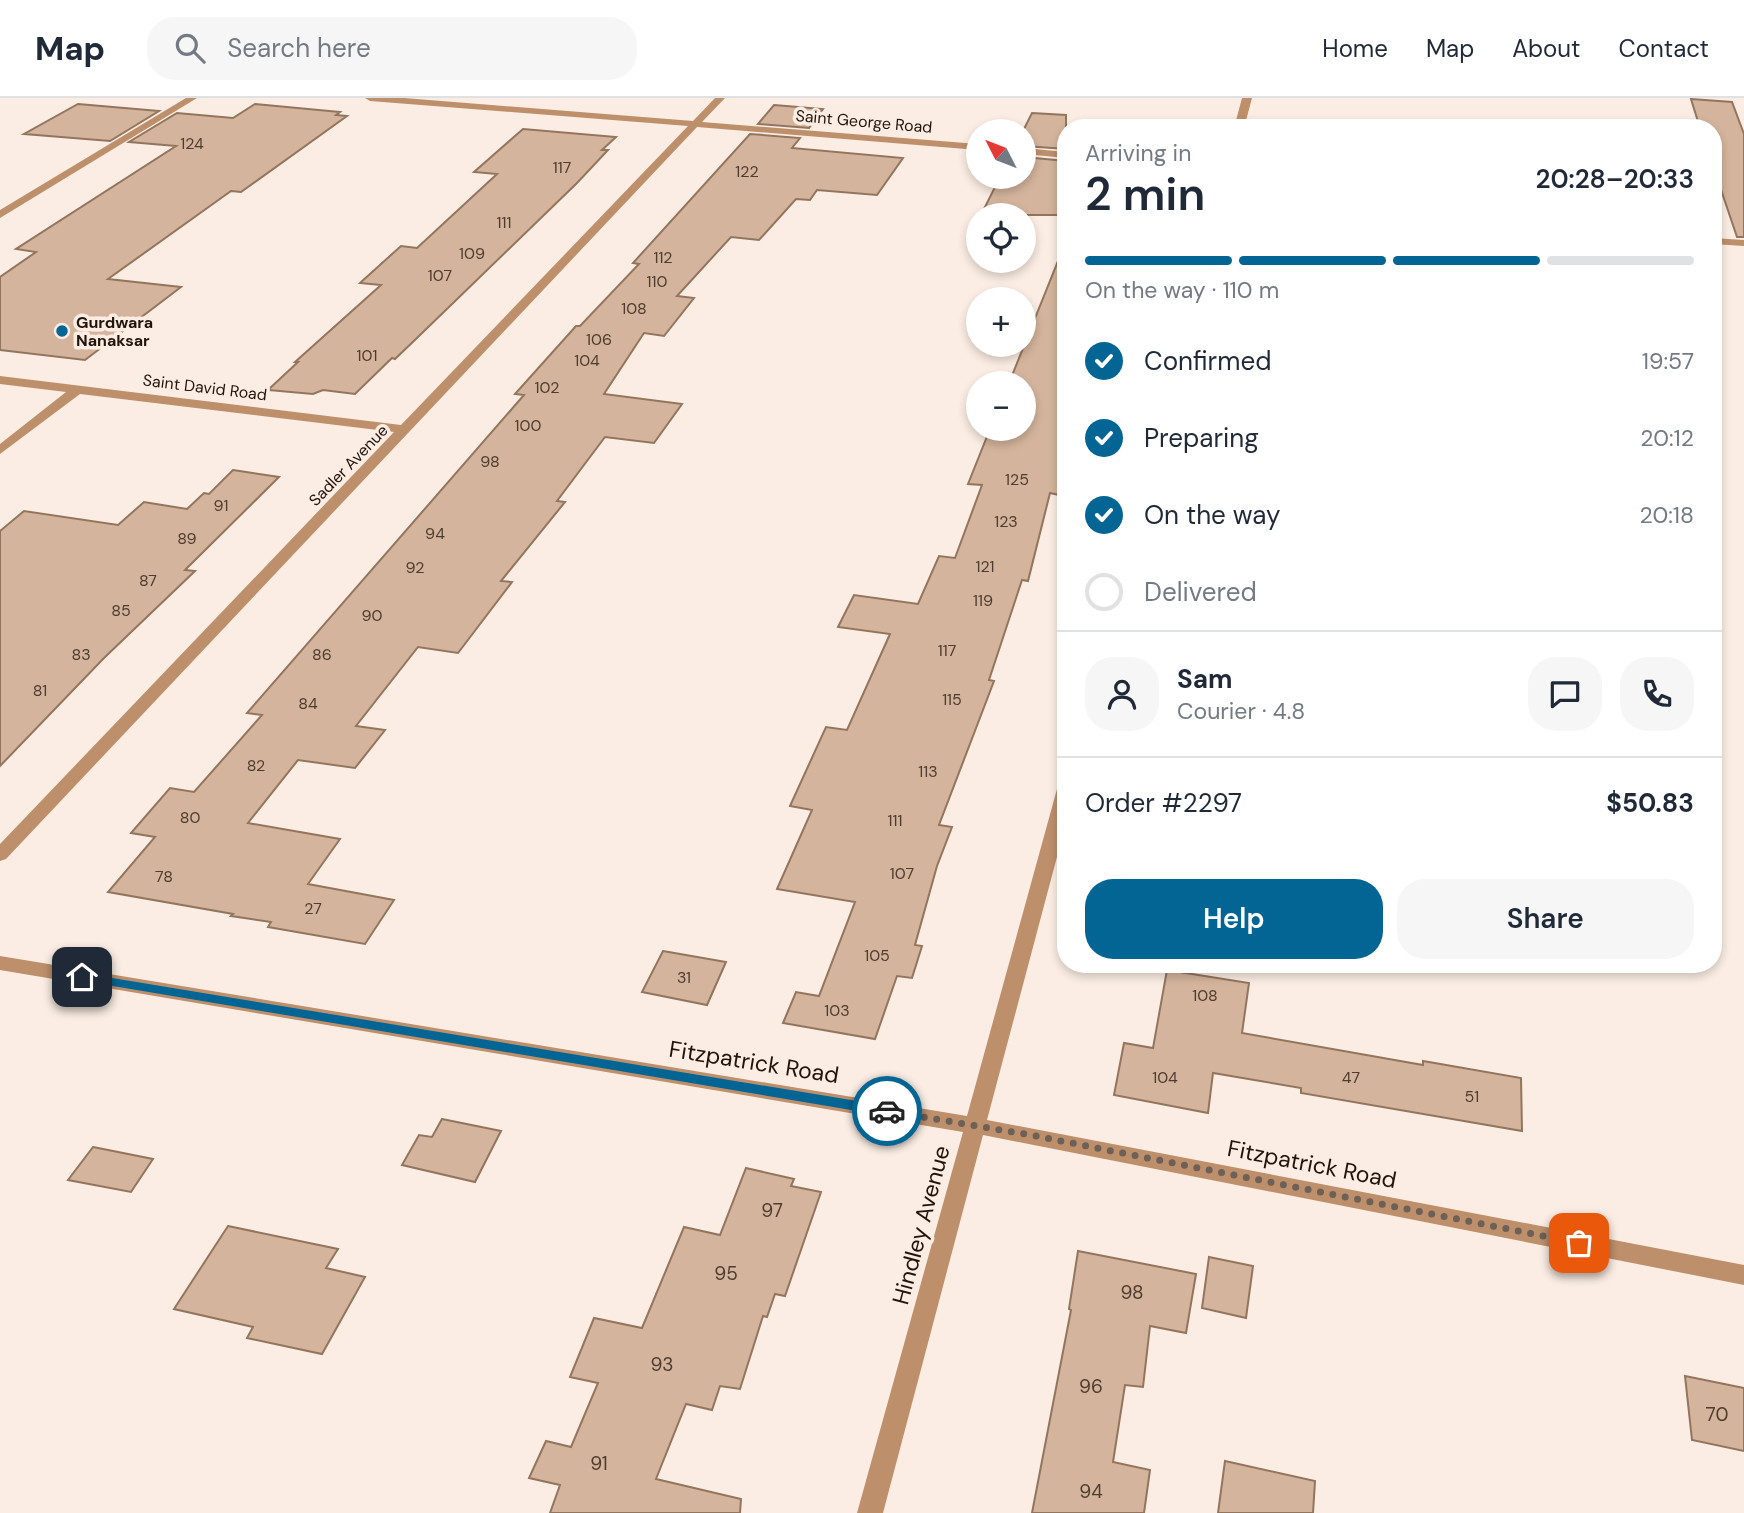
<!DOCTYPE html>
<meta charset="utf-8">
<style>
body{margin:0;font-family:"DM Sans",sans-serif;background:#f6f6f7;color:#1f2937;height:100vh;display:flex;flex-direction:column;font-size:26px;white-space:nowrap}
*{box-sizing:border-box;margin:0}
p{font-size:23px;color:#747a83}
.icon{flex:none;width:38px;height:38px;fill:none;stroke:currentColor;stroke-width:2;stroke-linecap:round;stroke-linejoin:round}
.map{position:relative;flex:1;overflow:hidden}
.sheet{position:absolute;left:1057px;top:21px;width:665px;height:854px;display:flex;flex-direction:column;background:#fff;border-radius:28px;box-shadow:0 4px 10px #0003}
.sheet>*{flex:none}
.needle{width:46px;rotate:312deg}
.fabs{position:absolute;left:966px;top:21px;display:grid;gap:14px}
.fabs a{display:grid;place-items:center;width:70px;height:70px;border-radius:50%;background:#fff;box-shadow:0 4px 10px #0003;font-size:35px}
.pin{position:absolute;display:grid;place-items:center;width:60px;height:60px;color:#fff;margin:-30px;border-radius:14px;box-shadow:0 4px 10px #0006}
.courier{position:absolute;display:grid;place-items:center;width:70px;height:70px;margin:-35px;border:5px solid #026594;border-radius:50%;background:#fff;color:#222;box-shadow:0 2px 9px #0007}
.summary em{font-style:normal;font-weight:600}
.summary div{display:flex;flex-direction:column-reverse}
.summary{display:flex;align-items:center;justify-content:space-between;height:119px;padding:0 28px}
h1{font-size:46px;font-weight:600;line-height:52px}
.bar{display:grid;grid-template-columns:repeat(4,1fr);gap:10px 7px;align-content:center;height:84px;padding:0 28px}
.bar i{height:9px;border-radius:5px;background:#e0e1e3}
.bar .current{background:#026594}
.bar p{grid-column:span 4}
.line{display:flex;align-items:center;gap:18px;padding:0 28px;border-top:2px solid #e0e1e3}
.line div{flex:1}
.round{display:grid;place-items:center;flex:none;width:74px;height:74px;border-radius:28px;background:#f6f6f7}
ol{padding:0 28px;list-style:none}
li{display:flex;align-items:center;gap:21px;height:77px}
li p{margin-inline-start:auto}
li .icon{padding:7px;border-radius:50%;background:#026594;color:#fff;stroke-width:4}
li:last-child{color:#747a83}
li i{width:38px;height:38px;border:4px solid #e0e1e3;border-radius:50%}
.action{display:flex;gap:14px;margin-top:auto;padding:14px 28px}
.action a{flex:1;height:80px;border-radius:28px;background:#026594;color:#fff;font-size:28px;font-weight:600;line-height:80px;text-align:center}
.action a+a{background:#f6f6f7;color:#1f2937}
header{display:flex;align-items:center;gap:42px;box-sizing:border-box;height:98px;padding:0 35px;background:#fff;border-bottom:2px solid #e0e1e3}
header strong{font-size:33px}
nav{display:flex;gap:38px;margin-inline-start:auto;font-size:24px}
.search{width:490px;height:63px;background:#f6f6f7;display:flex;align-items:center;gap:18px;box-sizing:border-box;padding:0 24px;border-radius:28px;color:#747a83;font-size:26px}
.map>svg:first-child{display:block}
.building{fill:#d4b49c;stroke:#93755e;stroke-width:2}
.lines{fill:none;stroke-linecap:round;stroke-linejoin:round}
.street{fill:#be8f6b;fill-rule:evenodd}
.route{fill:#026594}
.done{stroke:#6d6057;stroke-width:7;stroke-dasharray:0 12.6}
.poi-dot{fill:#026594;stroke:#fbede3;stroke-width:2.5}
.labels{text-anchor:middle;stroke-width:7;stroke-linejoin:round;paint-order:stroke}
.far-street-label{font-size:16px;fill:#20140b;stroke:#fbede3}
.number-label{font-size:16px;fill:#4d3c2f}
.far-poi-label{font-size:16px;font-weight:bold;fill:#20140b;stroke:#fbede3;text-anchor:start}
.near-number-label{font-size:19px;fill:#4d3c2f}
.near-street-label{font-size:23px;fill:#20140b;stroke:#fbede3}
</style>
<header>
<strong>Map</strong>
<div class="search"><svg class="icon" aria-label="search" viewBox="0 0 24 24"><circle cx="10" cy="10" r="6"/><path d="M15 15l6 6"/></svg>Search here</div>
<nav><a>Home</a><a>Map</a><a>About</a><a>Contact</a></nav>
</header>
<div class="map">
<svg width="1744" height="1415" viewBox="0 0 1744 1415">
<rect width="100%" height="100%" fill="#fbede3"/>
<g class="building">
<path d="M 1691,1 L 1732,4 L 1744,36 L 1744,139 L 1737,139 L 1713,68 L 1713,30 L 1700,30 Z"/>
<path d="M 78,6 L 159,13 L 110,43 L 24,36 Z"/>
<path d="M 255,6 L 340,14 L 336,17 L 347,18 L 241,94 L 231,93 L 108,181 L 181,189 L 85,262 L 0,252 L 0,179 L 36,154 L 16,151 L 176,48 L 129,44 L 177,15 L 233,20 Z"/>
<path d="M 774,7 L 823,11 L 809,30 L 758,26 Z"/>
<path d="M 1032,15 L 1066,17 L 1066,51 L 1024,48 L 1023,33 Z"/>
<path d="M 523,31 L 616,39 L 602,52 L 608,52 L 577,85 L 419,238 L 395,261 L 392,260 L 355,296 L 323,292 L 313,296 L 268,292 L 298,264 L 295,264 L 381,187 L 360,185 L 401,148 L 417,150 L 497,76 L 474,74 Z"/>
<path d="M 750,36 L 800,40 L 792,50 L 903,60 L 877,97 L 817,92 L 810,102 L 796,101 L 759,142 L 731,139 L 677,198 L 694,200 L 664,238 L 644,235 L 604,296 L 682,306 L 654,345 L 605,339 L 557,403 L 565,404 L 501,483 L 512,484 L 458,555 L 418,549 L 356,628 L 385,632 L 355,670 L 298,662 L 248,725 L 340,741 L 308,786 L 394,802 L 365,846 L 268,829 L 271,824 L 231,818 L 233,816 L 108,794 L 155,739 L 131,735 L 170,690 L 194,694 L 262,617 L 247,615 L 524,297 L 515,296 L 576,228 L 580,228 L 639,166 L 633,165 Z"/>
<path d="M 1024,59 L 1066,63 L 1066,117 L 981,117 L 1000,79 L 1024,79 Z"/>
<path d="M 1064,148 L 1066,377 L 1059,397 L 1050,395 L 1028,483 L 1022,482 L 989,582 L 994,583 L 939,727 L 952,729 L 937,768 L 915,847 L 922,848 L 912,880 L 897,878 L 875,941 L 783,925 L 796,894 L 819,898 L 855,804 L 777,791 L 812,712 L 790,708 L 826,629 L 847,632 L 890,536 L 838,529 L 854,497 L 918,506 L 939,458 L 955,460 L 982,387 L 968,386 L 990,331 L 1024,331 L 1024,285 L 1009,285 Z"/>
<path d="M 233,372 L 279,379 L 185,472 L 195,473 L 104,560 L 0,668 L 0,433 L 24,413 L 118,427 L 144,404 L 187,411 L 204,395 L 209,396 Z"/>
<path d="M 663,853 L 726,864 L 707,907 L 642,894 Z"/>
<path d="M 1167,872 L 1249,885 L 1242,935 L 1423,967 L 1423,963 L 1521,980 L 1522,1033 L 1301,995 L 1301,990 L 1213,975 L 1208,1015 L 1114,997 L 1124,945 L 1153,950 Z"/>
<path d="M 442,1021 L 501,1033 L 475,1084 L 402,1067 L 419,1037 L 432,1039 Z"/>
<path d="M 93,1049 L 153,1061 L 131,1094 L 68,1082 Z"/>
<path d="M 746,1070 L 794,1081 L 791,1088 L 821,1094 L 785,1198 L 775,1196 L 767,1219 L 763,1218 L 740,1291 L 720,1288 L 712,1312 L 686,1306 L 656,1381 L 741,1401 L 740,1415 L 550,1415 L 560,1387 L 529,1380 L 546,1343 L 571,1349 L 598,1285 L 570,1279 L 594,1220 L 642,1230 L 684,1129 L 720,1137 Z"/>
<path d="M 228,1128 L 338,1151 L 326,1170 L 365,1179 L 322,1256 L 247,1240 L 253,1229 L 174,1211 Z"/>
<path d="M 1078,1153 L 1196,1176 L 1186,1235 L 1150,1228 L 1143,1289 L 1125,1287 L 1113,1364 L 1150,1372 L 1144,1415 L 1032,1415 L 1071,1212 L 1069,1211 Z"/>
<path d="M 1209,1159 L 1253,1168 L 1246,1220 L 1202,1210 Z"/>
<path d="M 1685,1278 L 1744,1290 L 1744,1353 L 1692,1342 Z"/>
<path d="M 1225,1363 L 1315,1383 L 1313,1415 L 1218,1415 Z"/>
</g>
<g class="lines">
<g class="street">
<path d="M 186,0 L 197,0 L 0,120 L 0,112 Z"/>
<path d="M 365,0 L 404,0 L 693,23 L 715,0 L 725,0 L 702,24 L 978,46 L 978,52 L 697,29 L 6,761 L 0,763 L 0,746 L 394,334 L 80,296 L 0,356 L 0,346 L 66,294 L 0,286 L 0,278 L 401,327 L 688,28 L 370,3 Z"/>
<path d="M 1242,0 L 1252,0 L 1244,30 L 1234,30 Z"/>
<path d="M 1024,50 L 1066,54 L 1066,60 L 1024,56 Z"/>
<path d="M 1713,140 L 1744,142 L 1744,148 L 1713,146 Z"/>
<path d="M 1066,686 L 1066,725 L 987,1022 L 1744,1167 L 1744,1187 L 983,1037 L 883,1415 L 857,1415 L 963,1034 L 0,872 L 0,858 L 967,1018 L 1057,691 Z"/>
</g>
</g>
<path class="route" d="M 82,875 L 887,1008 L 894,1013 L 887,1018 L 77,882 L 76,879 Z"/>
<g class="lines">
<path class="done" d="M 887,1013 L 1031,1037 L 1579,1145"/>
</g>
<circle class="poi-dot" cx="62" cy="233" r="7"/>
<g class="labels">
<g class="far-street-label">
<text transform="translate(864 23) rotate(5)" y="6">Saint George Road</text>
<text transform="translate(205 289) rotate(7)" y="6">Saint David Road</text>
<text transform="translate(348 367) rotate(-46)" y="6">Sadler Avenue</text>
</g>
<g class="number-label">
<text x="192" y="51">124</text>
<text x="562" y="75">117</text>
<text x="747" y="79">122</text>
<text x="504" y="130">111</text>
<text x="472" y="161">109</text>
<text x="663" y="165">112</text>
<text x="440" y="183">107</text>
<text x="657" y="189">110</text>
<text x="634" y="216">108</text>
<text x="599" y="247">106</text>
<text x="367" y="263">101</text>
<text x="587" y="268">104</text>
<text x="547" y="295">102</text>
<text x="528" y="333">100</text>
<text x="490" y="369">98</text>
<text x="1017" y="387">125</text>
<text x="221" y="413">91</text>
<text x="1006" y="429">123</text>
<text x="435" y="441">94</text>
<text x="187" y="446">89</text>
<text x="985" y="474">121</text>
<text x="415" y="475">92</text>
<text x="148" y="488">87</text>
<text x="983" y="508">119</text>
<text x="121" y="518">85</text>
<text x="372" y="523">90</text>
<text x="947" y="558">117</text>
<text x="81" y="562">83</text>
<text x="322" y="562">86</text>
<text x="40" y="598">81</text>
<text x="952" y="607">115</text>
<text x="308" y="611">84</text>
<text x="256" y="673">82</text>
<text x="928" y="679">113</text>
<text x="190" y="725">80</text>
<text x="895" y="728">111</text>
<text x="902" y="781">107</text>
<text x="164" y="784">78</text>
<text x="313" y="816">27</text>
<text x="877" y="863">105</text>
<text x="684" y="885">31</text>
<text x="1205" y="903">108</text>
<text x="837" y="918">103</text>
<text x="1165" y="985">104</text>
<text x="1351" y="985">47</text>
<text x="1472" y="1004">51</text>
</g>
<g class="far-poi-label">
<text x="76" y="230">Gurdwara<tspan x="76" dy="18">Nanaksar</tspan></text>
</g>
<g class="near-number-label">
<text x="772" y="1119">97</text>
<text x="726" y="1182">95</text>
<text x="1132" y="1201">98</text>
<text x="662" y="1273">93</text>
<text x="1091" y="1295">96</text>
<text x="1717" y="1323">70</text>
<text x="599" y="1372">91</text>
<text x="1091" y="1400">94</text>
</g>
<g class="near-street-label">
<text transform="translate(754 964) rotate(9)" y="8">Fitzpatrick Road</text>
<text transform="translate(1312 1066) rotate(11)" y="8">Fitzpatrick Road</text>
<text transform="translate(921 1127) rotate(-75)" y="8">Hindley Avenue</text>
</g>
</g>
</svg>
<div class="fabs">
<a><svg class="needle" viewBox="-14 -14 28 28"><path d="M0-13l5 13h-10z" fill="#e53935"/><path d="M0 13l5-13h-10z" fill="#747a83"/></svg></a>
<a><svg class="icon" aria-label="locate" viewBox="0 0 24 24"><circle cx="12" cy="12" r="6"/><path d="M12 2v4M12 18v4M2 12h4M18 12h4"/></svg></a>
<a>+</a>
<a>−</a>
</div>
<div class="pin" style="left:1579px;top:1145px;background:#ea580c"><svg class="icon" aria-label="bag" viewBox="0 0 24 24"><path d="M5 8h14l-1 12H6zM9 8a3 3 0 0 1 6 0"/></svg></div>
<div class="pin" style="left:82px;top:879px;background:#1f2937"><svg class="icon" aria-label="home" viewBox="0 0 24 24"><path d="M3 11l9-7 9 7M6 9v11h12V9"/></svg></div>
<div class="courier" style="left:887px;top:1013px"><svg class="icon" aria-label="car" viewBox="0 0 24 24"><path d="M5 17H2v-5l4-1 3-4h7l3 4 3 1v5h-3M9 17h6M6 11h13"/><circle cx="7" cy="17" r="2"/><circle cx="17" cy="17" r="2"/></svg></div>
<section class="sheet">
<div class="summary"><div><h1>2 min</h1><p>Arriving in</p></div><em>20:28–20:33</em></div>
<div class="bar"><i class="current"></i><i class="current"></i><i class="current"></i><i></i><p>On the way · 110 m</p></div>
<ol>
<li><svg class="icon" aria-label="check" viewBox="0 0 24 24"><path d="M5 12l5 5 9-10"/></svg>Confirmed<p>19:57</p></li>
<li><svg class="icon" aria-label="check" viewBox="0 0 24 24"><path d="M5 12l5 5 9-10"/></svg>Preparing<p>20:12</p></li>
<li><svg class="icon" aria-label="check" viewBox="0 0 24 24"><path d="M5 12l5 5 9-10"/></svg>On the way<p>20:18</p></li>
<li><i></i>Delivered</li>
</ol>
<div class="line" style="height:126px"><a class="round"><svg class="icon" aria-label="person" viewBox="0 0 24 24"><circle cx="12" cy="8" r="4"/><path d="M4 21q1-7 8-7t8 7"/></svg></a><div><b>Sam</b><p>Courier · 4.8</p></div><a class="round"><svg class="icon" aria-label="chat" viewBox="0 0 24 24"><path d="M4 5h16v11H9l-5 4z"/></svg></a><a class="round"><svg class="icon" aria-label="phone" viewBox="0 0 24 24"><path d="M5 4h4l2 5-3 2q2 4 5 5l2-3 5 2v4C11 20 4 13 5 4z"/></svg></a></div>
<div class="line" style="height:91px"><div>Order #2297</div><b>$50.83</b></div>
<div class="action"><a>Help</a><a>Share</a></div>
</section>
</div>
